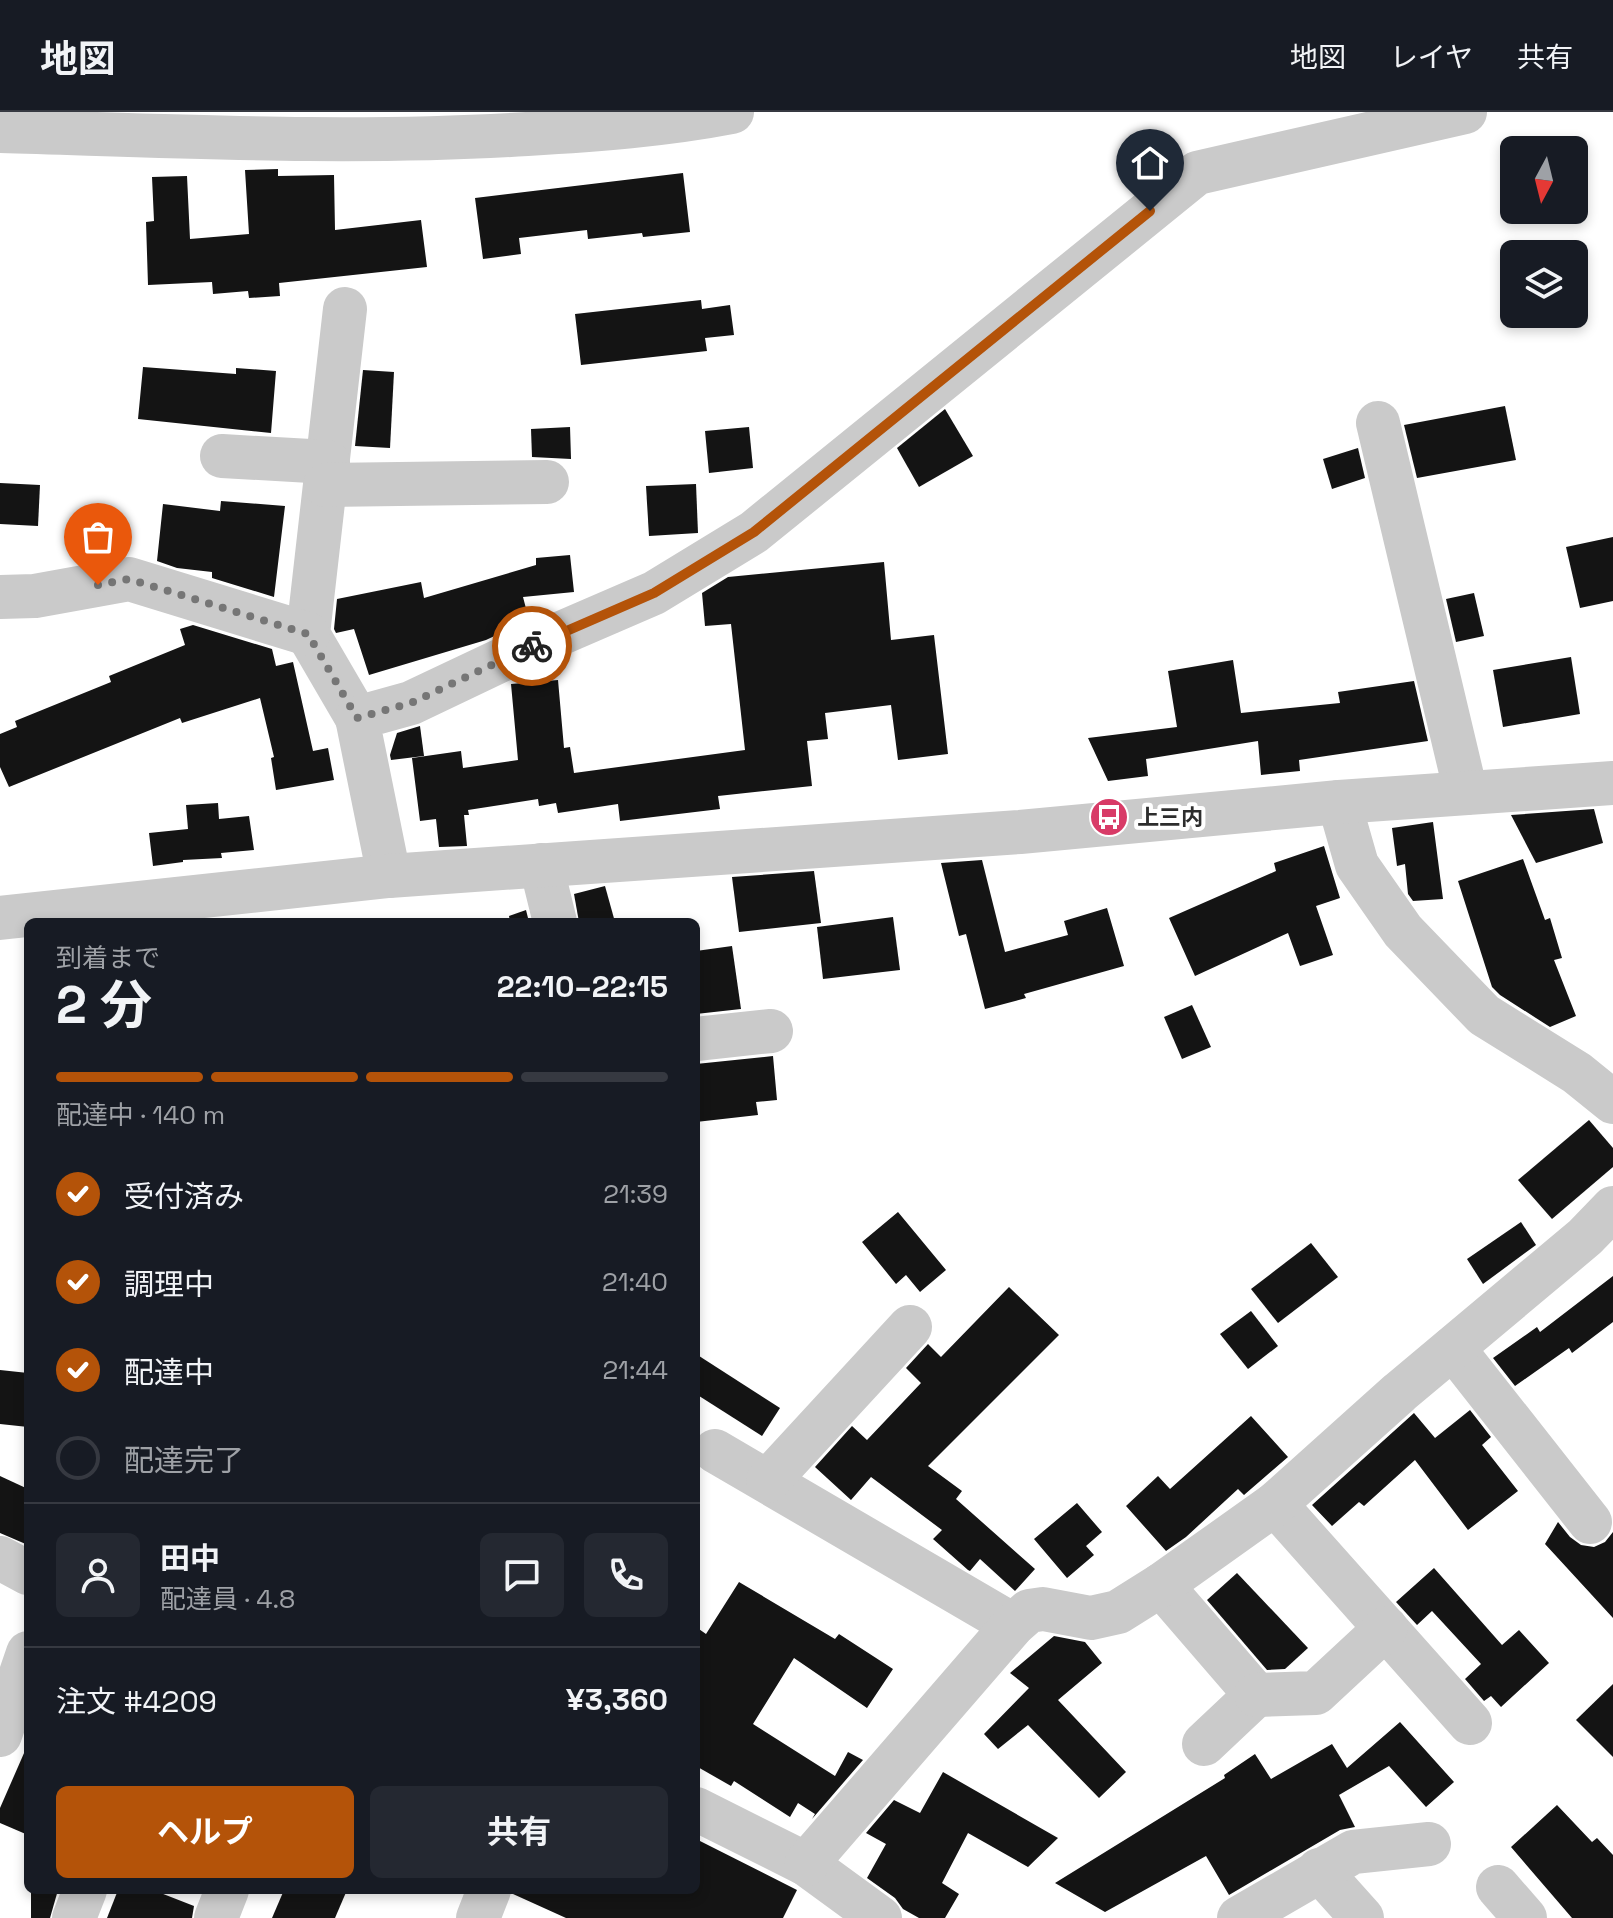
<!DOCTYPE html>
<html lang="ja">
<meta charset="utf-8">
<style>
body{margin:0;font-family:"Space Grotesk","Noto Sans JP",sans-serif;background:#242831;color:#f1f3f6;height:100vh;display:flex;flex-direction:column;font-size:30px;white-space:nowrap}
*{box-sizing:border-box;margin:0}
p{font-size:26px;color:#9ea1a6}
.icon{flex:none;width:44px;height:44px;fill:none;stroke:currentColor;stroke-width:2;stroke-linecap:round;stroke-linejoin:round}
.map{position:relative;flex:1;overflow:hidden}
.sheet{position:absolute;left:24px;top:806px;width:676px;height:976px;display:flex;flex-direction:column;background:#171b24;border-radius:12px;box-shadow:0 4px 12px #0003}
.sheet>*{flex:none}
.needle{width:52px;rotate:187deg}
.fabs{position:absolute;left:1500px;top:24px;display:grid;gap:16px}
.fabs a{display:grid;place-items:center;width:88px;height:88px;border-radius:12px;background:#171b24;box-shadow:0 4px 12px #0003;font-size:40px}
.pin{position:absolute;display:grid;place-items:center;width:68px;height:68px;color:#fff;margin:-82px -34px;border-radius:50% 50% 50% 0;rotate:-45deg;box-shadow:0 0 8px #0007}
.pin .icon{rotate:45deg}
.courier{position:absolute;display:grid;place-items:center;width:80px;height:80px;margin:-40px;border:6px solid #b45309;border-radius:50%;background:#fff;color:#222;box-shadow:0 2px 10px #0007}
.summary em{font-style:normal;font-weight:700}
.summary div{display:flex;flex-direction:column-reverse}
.summary{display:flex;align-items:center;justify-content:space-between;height:136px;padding:0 32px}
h1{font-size:52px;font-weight:700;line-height:60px}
.bar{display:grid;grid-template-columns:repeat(4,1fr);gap:12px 8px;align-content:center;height:96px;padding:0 32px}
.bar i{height:10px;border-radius:6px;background:#363941}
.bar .on{background:#b45309}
.bar p{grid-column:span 4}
.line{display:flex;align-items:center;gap:20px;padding:0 32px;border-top:2px solid #363941}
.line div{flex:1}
.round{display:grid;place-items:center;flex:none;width:84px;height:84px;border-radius:12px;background:#242831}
ol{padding:0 32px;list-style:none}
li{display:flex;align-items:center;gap:24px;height:88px}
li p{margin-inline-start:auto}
li .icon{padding:8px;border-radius:50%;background:#b45309;color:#fff;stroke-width:4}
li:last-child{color:#9ea1a6}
li i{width:44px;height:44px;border:4px solid #363941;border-radius:50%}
.cta{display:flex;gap:16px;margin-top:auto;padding:16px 32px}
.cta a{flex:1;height:92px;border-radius:12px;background:#b45309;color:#fff;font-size:32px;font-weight:700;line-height:92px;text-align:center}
.cta a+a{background:#242831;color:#f1f3f6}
header{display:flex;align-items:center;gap:48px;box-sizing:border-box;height:112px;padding:0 40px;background:#171b24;border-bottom:2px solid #363941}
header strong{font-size:38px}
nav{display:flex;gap:44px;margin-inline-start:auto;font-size:28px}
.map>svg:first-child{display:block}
.building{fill:#141414}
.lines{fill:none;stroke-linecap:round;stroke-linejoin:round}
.minor{stroke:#cacaca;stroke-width:44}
.done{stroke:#767676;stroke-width:8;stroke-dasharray:0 14.4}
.route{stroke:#b45309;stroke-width:10}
.labels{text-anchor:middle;stroke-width:8;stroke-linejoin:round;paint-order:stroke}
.poi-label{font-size:22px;font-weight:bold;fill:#2d2d2d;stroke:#fff;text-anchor:start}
</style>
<header>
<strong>地図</strong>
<nav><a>地図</a><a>レイヤ</a><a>共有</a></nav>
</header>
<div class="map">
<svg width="1613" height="1806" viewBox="0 0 1613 1806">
<rect width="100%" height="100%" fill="#fff"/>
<g class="building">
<path d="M 278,57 L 278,64 L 334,63 L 335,118 L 421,108 L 427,155 L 279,171 L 280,184 L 249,186 L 248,179 L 213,182 L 212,170 L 148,173 L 146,110 L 154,109 L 152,65 L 187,64 L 190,127 L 249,122 L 245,58 Z"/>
<path d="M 683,61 L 690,120 L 643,125 L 642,121 L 588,127 L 587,118 L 519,126 L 521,142 L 483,147 L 475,86 Z"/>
<path d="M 701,188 L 702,197 L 730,193 L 734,223 L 705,226 L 707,239 L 581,253 L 575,202 Z"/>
<path d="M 143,255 L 236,262 L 236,256 L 276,259 L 271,321 L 138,307 Z"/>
<path d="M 363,258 L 394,260 L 390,336 L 355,334 Z"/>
<path d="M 1505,294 L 1516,348 L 1417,366 L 1404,313 Z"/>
<path d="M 945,297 L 973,344 L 919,375 L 897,336 Z"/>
<path d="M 570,315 L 571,347 L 532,345 L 531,317 Z"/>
<path d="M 749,315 L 753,356 L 709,361 L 705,319 Z"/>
<path d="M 1358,336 L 1365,366 L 1332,377 L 1323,347 Z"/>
<path d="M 0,371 L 40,373 L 38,414 L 0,412 Z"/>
<path d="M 696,372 L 698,421 L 649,424 L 646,374 Z"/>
<path d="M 221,389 L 285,394 L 274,485 L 212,466 L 212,460 L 177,456 L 157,449 L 163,392 L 220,399 Z"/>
<path d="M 1613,425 L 1613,489 L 1580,496 L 1566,435 Z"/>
<path d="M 570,443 L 574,480 L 523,485 L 529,508 L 486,528 L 369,563 L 354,517 L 336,521 L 334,517 L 337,487 L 421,470 L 424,486 L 536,453 L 536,446 Z"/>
<path d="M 884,450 L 891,528 L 934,523 L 948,642 L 898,648 L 891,593 L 825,601 L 828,627 L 807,629 L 812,674 L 718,684 L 720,697 L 620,709 L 618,692 L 558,701 L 556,691 L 539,694 L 538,687 L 468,698 L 469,703 L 464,703 L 467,734 L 439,735 L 436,707 L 420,709 L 412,646 L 461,639 L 463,656 L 518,648 L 511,572 L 558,568 L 564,636 L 570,635 L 574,661 L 745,638 L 731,512 L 705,514 L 702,481 L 728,465 Z"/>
<path d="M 1474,481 L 1484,524 L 1456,530 L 1446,487 Z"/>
<path d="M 193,513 L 272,537 L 276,554 L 293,550 L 313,639 L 328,636 L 334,668 L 276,678 L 271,646 L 274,645 L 260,586 L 182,611 L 180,606 L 9,675 L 0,655 L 0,622 L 17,615 L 15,609 L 111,570 L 109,564 L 185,533 L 180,517 Z"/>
<path d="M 1571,545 L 1580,602 L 1503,615 L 1493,558 Z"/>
<path d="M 1233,548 L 1241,601 L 1340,591 L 1338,580 L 1414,569 L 1428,629 L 1299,648 L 1300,659 L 1261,663 L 1258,629 L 1146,647 L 1148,664 L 1108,669 L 1088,626 L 1177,615 L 1168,559 Z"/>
<path d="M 420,614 L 424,644 L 391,648 L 390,643 L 397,621 Z"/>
<path d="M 218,691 L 219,707 L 249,704 L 254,738 L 221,741 L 222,746 L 183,748 L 183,750 L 153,754 L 149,721 L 188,717 L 186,693 Z"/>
<path d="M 1594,697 L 1603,731 L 1536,751 L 1511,703 Z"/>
<path d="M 1433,710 L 1443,787 L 1413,789 L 1408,782 L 1405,752 L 1397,754 L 1392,716 Z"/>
<path d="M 1324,734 L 1340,786 L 1316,794 L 1333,843 L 1300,854 L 1288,821 L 1195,864 L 1169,806 L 1276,759 L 1274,751 Z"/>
<path d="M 1523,747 L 1545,808 L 1550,806 L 1562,846 L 1554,848 L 1576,904 L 1550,915 L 1500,883 L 1492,875 L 1458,769 Z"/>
<path d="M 982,748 L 1005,840 L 1068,823 L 1064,809 L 1107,796 L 1124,854 L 1024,882 L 1026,886 L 985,897 L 966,822 L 959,824 L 941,751 Z"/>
<path d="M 814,759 L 821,811 L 739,820 L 732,765 Z"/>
<path d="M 605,774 L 615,810 L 579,810 L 574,782 Z"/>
<path d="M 526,798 L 529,810 L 510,810 L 509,804 Z"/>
<path d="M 893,805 L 900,858 L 823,867 L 817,815 Z"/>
<path d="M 732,834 L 741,897 L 696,902 L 696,839 Z"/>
<path d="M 1192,893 L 1211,935 L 1182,947 L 1164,905 Z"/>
<path d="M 773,944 L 777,988 L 756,990 L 758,1003 L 696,1010 L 696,952 Z"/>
<path d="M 1589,1008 L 1613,1036 L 1613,1055 L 1552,1107 L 1518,1068 Z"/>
<path d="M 898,1100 L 946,1158 L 920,1180 L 906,1163 L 896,1172 L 862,1130 Z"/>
<path d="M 1521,1110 L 1536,1133 L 1483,1172 L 1467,1147 Z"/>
<path d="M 1311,1131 L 1338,1165 L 1278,1211 L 1251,1177 Z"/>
<path d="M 1613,1164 L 1613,1210 L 1572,1241 L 1569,1236 L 1515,1274 L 1493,1246 L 1537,1215 L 1540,1220 Z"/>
<path d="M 1009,1175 L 1059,1223 L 928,1354 L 962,1379 L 956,1387 L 1035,1457 L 1015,1479 L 980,1447 L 970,1459 L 968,1458 L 933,1427 L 942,1418 L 871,1365 L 851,1388 L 815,1355 L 852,1314 L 867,1328 L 921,1271 L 906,1256 L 928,1232 L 941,1245 Z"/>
<path d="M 1251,1199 L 1278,1234 L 1248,1257 L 1220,1222 Z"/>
<path d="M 696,1242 L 780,1296 L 762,1324 L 696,1282 Z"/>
<path d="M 0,1258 L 28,1261 L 28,1315 L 0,1312 Z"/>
<path d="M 1470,1298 L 1491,1325 L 1482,1333 L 1518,1379 L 1468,1418 L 1415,1348 L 1364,1394 L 1359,1390 L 1332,1414 L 1312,1393 L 1414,1301 L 1435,1326 Z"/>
<path d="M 1251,1304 L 1288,1345 L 1244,1383 L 1238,1377 L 1186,1425 L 1166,1439 L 1126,1394 L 1158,1364 L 1170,1377 Z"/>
<path d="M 0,1364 L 28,1377 L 28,1433 L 0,1421 Z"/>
<path d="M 1077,1391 L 1102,1420 L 1086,1434 L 1094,1443 L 1067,1466 L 1034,1427 Z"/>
<path d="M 1558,1410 L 1570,1425 L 1581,1433 L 1594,1435 L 1605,1430 L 1613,1420 L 1613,1506 L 1545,1432 Z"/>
<path d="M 1434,1456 L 1502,1533 L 1519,1518 L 1549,1551 L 1501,1595 L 1491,1584 L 1484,1589 L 1465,1567 L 1481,1552 L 1432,1499 L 1417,1513 L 1396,1490 Z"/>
<path d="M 1237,1461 L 1308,1536 L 1285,1557 L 1267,1558 L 1207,1488 Z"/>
<path d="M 739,1470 L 835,1527 L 839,1522 L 893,1557 L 867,1596 L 794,1546 L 753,1612 L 835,1664 L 848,1640 L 863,1648 L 812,1707 L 815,1702 L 798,1691 L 790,1705 L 734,1669 L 731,1674 L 696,1654 L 696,1515 L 706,1522 Z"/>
<path d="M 1054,1524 L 1085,1530 L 1102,1551 L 1058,1588 L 1126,1660 L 1099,1686 L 1028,1613 L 998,1637 L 984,1622 L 1029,1576 L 1010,1561 Z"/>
<path d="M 1613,1572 L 1613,1645 L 1576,1608 Z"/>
<path d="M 1400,1610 L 1454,1670 L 1426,1695 L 1389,1654 L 1339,1683 L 1355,1715 L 1340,1718 L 1229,1783 L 1206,1744 L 1105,1800 L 1055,1771 L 1225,1666 L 1224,1663 L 1255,1642 L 1271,1667 L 1332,1632 L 1347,1656 Z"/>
<path d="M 28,1632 L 28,1723 L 0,1711 L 0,1696 Z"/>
<path d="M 943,1660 L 1058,1726 L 1028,1755 L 968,1721 L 942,1771 L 959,1782 L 945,1806 L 919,1806 L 903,1797 L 895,1786 L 867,1766 L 886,1732 L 866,1721 L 894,1688 L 920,1701 Z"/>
<path d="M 1557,1693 L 1592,1730 L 1597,1726 L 1613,1743 L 1613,1806 L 1572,1806 L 1511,1735 Z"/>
<path d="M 696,1727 L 797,1778 L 783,1806 L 566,1806 L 513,1782 L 513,1778 L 696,1778 Z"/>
<path d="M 31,1778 L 58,1778 L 50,1806 L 31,1806 Z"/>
<path d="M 118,1778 L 153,1778 L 194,1794 L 192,1806 L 107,1806 Z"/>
<path d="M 284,1778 L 347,1778 L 335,1806 L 272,1806 Z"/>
</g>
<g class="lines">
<g class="minor">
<path d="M 0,19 C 176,24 351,33 527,22 C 596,18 665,13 732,0"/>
<path d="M 345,197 L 308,522 L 357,606"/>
<path d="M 1378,311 L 1466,681"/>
<path d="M 222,344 L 328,350"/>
<path d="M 325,373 L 547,370"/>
<path d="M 0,485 L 35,484 L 129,467 L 308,522"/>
<path d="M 1339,690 L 1357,753 L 1403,819 L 1484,903 L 1577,961 L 1613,990"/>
<path d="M 541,753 L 555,810"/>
<path d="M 389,764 L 357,606 L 411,591 L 529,535 L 654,481 L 754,420 L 1197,61 L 1465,0"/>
<path d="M 0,806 L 389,764 L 1020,720 L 1339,690 L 1613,671"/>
<path d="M 696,927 L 771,919"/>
<path d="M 1453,1236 L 1590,1410"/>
<path d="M 715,1339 L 1013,1513"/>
<path d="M 768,1369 L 910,1215"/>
<path d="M 1275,1392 L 1470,1611"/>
<path d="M 0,1446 L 28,1461"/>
<path d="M 1161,1473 L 1256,1583 L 1204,1632"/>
<path d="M 1256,1583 L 1316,1581 L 1386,1516"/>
<path d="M 0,1623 L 28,1541"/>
<path d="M 696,1697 L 806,1752 L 880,1806"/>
<path d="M 806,1752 L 1013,1513 L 1029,1499 L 1043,1497 L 1091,1506 L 1118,1500 L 1161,1473 L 1275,1392 L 1400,1280 L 1585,1125 L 1613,1096"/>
<path d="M 1319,1758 L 1362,1806"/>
<path d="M 1498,1775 L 1525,1806"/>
<path d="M 74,1806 L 85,1778"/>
<path d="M 216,1806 L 227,1778"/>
<path d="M 478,1806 L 489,1778"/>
<path d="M 1239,1806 L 1353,1740 L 1429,1732"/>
</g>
</g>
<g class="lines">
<path class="done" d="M 98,473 L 129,467 L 308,522 L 357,606 L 411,591 L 532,534"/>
<path class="route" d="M 532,534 L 654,481 L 754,420 L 1150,99"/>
</g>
<defs>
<symbol id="bus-disc" viewBox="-11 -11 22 22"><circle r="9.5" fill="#d83b67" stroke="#fff"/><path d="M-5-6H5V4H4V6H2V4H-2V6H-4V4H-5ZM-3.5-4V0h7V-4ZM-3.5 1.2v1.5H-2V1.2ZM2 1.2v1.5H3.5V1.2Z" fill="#fff"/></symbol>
</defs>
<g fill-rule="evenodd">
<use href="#bus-disc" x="1087" y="683" width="44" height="44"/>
</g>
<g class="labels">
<g class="poi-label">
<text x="1137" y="713">上三内</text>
</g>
</g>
</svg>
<div class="fabs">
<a><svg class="needle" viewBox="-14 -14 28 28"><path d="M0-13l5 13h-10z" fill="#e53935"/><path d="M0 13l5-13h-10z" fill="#9ea1a6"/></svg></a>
<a><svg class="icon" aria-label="layers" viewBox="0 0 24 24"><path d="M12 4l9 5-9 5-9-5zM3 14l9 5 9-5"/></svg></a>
</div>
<div class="pin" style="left:98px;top:473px;background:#ea580c"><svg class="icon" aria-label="bag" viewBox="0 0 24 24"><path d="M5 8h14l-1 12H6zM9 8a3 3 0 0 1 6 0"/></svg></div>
<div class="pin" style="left:1150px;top:99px;background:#1f2937"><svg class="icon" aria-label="home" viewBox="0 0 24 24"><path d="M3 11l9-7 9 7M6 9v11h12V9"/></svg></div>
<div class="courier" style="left:532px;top:534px"><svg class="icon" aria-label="bike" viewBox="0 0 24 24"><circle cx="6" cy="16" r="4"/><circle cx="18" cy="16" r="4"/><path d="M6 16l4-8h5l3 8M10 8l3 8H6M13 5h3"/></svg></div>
<section class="sheet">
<div class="summary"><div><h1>2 分</h1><p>到着まで</p></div><em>22:10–22:15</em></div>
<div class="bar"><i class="on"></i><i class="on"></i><i class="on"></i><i></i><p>配達中 · 140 m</p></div>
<ol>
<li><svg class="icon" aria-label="check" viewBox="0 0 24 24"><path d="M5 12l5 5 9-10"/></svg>受付済み<p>21:39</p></li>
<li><svg class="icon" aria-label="check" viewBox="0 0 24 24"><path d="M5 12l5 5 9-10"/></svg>調理中<p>21:40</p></li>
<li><svg class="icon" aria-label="check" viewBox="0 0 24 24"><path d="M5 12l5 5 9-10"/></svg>配達中<p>21:44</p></li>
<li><i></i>配達完了</li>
</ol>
<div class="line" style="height:144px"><a class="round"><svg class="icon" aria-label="person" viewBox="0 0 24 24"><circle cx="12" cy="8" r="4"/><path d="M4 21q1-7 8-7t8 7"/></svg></a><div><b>田中</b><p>配達員 · 4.8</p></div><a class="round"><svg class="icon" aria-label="chat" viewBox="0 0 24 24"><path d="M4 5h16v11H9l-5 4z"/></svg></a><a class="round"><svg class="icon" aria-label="phone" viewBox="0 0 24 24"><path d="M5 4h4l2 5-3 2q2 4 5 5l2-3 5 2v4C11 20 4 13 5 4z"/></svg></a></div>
<div class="line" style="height:104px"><div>注文 #4209</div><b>¥3,360</b></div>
<div class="cta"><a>ヘルプ</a><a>共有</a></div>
</section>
</div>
